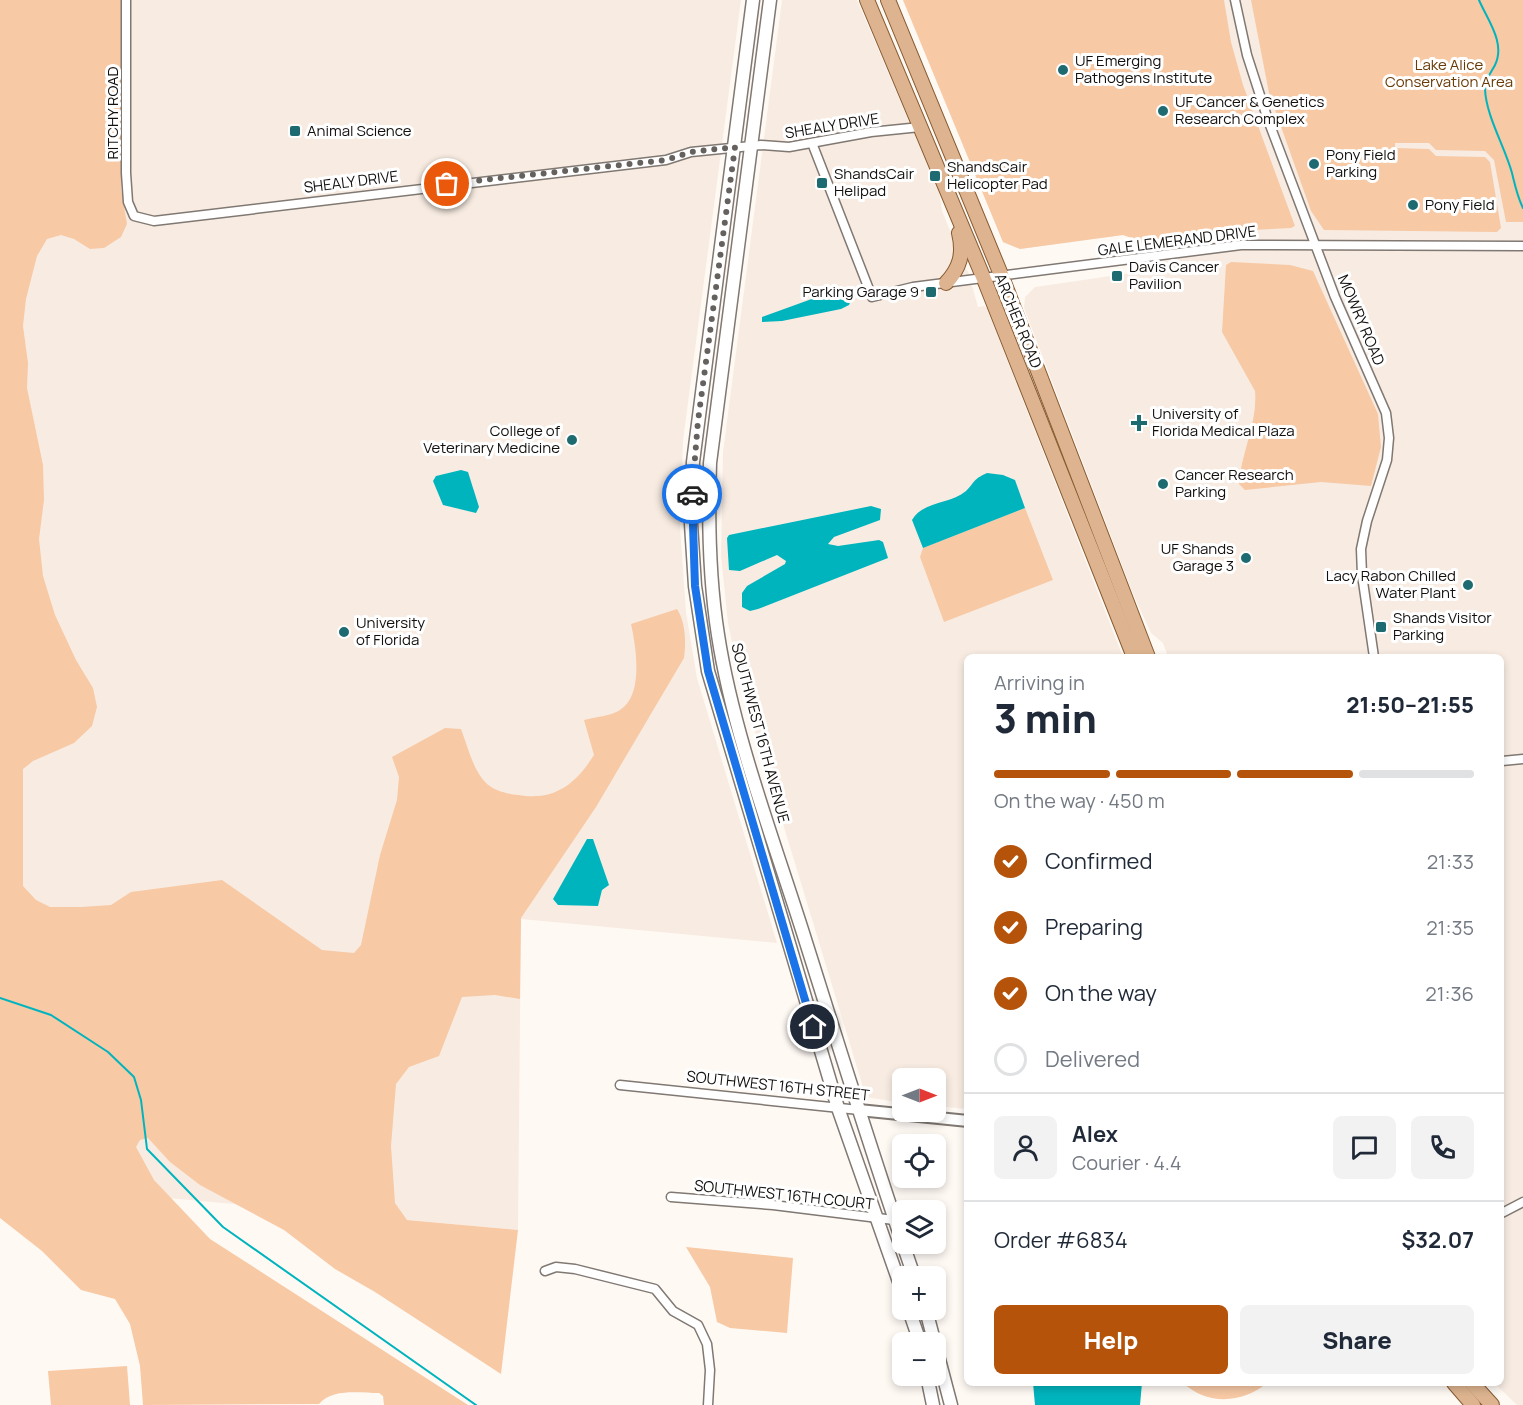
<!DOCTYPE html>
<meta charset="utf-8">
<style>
body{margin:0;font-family:Manrope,sans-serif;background:#f2f2f3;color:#1f2937;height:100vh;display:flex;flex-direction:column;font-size:22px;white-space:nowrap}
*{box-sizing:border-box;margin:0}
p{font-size:20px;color:#747a83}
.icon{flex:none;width:33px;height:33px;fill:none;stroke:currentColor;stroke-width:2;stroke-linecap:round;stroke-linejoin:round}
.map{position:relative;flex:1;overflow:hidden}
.drawer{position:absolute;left:964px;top:654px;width:540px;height:732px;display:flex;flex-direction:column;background:#fff;border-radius:9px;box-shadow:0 3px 9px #0003}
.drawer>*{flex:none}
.needle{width:39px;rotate:90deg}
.fabs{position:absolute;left:892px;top:1068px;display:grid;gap:12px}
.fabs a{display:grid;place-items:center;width:54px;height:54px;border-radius:9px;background:#fff;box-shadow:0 3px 9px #0003;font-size:30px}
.pin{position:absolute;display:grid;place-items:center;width:51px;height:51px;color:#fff;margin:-26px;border:3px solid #fff;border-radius:50%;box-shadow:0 2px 6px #0007}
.courier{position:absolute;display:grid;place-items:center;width:60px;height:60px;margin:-30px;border:4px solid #1a73e8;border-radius:50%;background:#fff;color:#222;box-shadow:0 2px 8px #0007}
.headline em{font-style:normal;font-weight:800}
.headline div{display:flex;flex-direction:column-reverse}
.headline{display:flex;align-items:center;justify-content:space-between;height:102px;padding:0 30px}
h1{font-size:39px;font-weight:800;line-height:45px}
.bar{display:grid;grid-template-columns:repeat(4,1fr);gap:9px 6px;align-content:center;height:72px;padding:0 30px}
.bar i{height:8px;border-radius:4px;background:#e0e1e3}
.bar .active{background:#b45309}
.bar p{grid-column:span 4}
.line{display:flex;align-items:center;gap:15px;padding:0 30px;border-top:2px solid #e0e1e3}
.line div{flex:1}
.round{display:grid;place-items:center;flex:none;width:63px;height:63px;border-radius:9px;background:#f2f2f3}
ol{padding:0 30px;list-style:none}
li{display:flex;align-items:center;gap:18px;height:66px}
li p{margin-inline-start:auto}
li .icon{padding:6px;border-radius:50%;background:#b45309;color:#fff;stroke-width:4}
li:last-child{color:#747a83}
li i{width:33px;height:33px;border:3px solid #e0e1e3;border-radius:50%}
.cta{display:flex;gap:12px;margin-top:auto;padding:12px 30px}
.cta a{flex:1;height:69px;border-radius:9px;background:#b45309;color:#fff;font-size:24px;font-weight:800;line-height:69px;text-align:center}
.cta a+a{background:#f2f2f3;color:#1f2937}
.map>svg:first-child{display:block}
.built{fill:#f8ece2}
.green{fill:#f7c9a5}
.water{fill:#00b4be}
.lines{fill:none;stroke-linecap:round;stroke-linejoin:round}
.stream{stroke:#00b4be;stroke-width:2}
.minor-casing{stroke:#807872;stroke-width:11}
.tertiary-casing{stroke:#807872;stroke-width:14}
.secondary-casing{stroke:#807872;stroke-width:15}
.primary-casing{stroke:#875a31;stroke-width:16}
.minor{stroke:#fff;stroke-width:8}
.tertiary{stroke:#fff;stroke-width:10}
.secondary{stroke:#fff;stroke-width:12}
.primary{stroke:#ddb48f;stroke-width:14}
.done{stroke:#65615e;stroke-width:6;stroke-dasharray:0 10.8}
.route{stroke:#1a73e8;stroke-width:8}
.poi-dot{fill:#1d6a70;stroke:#fff;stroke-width:2}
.labels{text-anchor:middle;stroke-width:6;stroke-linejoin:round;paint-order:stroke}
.poi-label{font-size:15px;fill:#120f0d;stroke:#fff;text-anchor:start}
.park-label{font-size:15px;fill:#693a05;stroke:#fff}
.street-label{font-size:15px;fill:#120f0d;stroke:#fff}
</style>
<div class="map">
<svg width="1523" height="1405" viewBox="0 0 1523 1405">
<rect width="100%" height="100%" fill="#fff9f4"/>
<g class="built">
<path d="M 0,0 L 741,0 L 683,441 L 680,527 L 686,612 L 697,678 L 777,943 L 521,919 L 518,1230 L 123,1194 L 0,1202 Z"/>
<path d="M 782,0 L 857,0 L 939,191 L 942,211 L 952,235 L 954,260 L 968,271 L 978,307 L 984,306 L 987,308 L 1123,657 L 968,657 L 967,1109 L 936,1106 L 936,1078 L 903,1078 L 903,1103 L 866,1097 L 742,689 L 728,623 L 721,556 L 723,452 Z"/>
<path d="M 903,0 L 1523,0 L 1523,1405 L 1517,1405 L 1494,1383 L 1502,1383 L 1502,657 L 1168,657 L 1163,643 L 1151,633 L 1133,594 L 1024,308 L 1025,297 L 1035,287 L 1138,272 L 1135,239 L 1123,235 L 1020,249 L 1003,242 Z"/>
</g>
<g class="green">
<path d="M 0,0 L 121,0 L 121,189 L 127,224 L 121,237 L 104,248 L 90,249 L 74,239 L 61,235 L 47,239 L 37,256 L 26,299 L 23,326 L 28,363 L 27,388 L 43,465 L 44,500 L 39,539 L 43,576 L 55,615 L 76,660 L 93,688 L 97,707 L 92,726 L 74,743 L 33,761 L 23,769 L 23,886 L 36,900 L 50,907 L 81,907 L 111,905 L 131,892 L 222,880 L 322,950 L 354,953 L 361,945 L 380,855 L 397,800 L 399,777 L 392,757 L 445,728 L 461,729 C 468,747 473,771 487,784 C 495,791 508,794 518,795 C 554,801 575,785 594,755 L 584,720 C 595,717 611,716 620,710 C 644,695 636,647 631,624 L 677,609 C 686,623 686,643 684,658 L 596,807 L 521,918 L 520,999 L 495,995 L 462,997 L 439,1056 L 409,1067 L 396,1084 L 391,1146 L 395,1203 L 407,1220 L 518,1230 L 501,1374 L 375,1292 L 335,1269 L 284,1230 L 200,1185 L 170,1162 L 148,1138 L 140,1140 L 136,1147 L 154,1180 L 210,1239 L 468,1405 L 384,1405 L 383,1396 L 379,1393 C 360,1393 332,1388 319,1404 L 143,1405 L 140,1366 L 130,1324 L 115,1299 L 81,1290 L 42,1251 L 0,1218 Z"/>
<path d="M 903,0 L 1224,0 L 1231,42 L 1243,85 L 1295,226 L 1291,228 L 1234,231 L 1137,244 L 1135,239 L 1123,235 L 1020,249 L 1003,242 Z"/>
<path d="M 1251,0 L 1523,0 L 1523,222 L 1506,222 L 1494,160 L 1485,151 L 1436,150 L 1429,143 L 1395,143 L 1395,148 L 1429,149 L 1436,156 L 1485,157 L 1490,162 L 1501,228 L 1497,232 L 1324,230 L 1311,211 L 1269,93 Z"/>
<path d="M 1231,262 L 1290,265 L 1313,271 L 1378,414 L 1381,447 L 1371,486 L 1321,482 L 1245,490 L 1239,484 C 1241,453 1258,422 1255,391 L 1222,332 L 1226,265 Z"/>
<path d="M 1025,508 L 1053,580 L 944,622 L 920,557 L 923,548 Z"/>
<path d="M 686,1247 L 793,1258 L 787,1333 L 730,1328 L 717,1322 L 710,1287 Z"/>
<path d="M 127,1366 L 130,1405 L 51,1405 L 48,1371 Z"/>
<path d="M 1183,1383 L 1267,1383 C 1242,1404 1207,1405 1183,1383 Z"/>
</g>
<g class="water">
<path d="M 842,288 L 848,292 L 851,300 L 849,305 L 841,309 L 782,321 L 762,322 L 762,317 Z"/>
<path d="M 461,470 L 468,472 L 479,507 L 476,513 L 443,505 L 433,481 L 436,476 Z"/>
<path d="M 987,473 L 1003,475 L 1015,480 L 1025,508 L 923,548 L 912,520 C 924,500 950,505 966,491 C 976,481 972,480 987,473 Z"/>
<path d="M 871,506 L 881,509 L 880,520 L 834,537 L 828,544 L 838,546 L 879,540 L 883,542 L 888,558 L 758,609 L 750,611 L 742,607 L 742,593 L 747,586 L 785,564 L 786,561 L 777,555 L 740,571 L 729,570 L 727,538 L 729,535 Z"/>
<path d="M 587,839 L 593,839 L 609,885 L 602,890 L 598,906 L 558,905 L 553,899 Z"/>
<path d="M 1033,1383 L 1142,1383 L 1140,1405 L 1035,1405 Z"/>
</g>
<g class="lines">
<g class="stream">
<path d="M 1479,0 C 1487,19 1506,43 1495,65 C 1491,73 1485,79 1485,89 C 1486,116 1505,147 1512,173 C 1515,185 1517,196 1523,208"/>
<path d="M 0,998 L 51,1015 L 108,1052 L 134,1077 L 141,1100 L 147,1149 L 223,1227 L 476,1405"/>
</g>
<defs>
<g id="minor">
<path d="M 126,0 L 126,173 L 128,202 L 134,216 L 154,221 L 666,160 L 691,152 L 761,145 L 789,147 L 871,132 L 920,127"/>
<path d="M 1235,0 L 1247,55 L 1268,120 L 1335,297 L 1386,413 L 1389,438 L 1387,460 L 1367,521 L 1361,549 L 1362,575 L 1374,657"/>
<path d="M 812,143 L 872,297 L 913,287 L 1241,245 L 1523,246"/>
<path d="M 1502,761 L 1523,759"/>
<path d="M 620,1085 L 859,1110"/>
<path d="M 671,1197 L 773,1205 L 894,1220"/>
<path d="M 1502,1213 L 1523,1202"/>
<path d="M 545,1271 L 556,1267 L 575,1269 L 655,1289 L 673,1311 L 698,1325 L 707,1344 L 710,1370 L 708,1405"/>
</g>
<path id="tertiary" d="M 859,1110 L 968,1121"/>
<g id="secondary">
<path d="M 753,0 L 693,462 L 691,524 L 695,586 L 708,671 L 838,1108 L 903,1293"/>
<path d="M 770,0 L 710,463 C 708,521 709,578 718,635 C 733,733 774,841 804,936 C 840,1050 875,1164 914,1276"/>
<path d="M 909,1310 L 920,1342"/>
<path d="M 926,1310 L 951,1405"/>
<path d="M 927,1376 L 933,1405"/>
</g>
<g id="primary">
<path d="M 867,0 L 984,279 L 1134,657"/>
<path d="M 888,0 L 1002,277 L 1148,657"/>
<path d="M 946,283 C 960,268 964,254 959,233"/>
<path d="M 1454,1383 L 1473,1405"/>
<path d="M 1472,1383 L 1492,1405"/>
</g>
</defs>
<use href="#minor" class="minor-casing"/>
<use href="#tertiary" class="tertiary-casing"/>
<use href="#secondary" class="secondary-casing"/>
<use href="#primary" class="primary-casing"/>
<use href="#minor" class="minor"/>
<use href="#tertiary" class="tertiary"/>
<use href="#secondary" class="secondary"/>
<use href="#primary" class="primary"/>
</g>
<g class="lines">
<path class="done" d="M 447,184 L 666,160 L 691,152 L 735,147 L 698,421 L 692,494"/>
<path class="route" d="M 692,494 L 695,586 L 708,671 L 813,1027"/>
</g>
<g class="poi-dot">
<circle cx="1063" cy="70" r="6"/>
<circle cx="1163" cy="111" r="6"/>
<rect x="289" y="125" width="12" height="12" rx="3"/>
<circle cx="1314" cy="164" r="6"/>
<rect x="929" y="170" width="12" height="12" rx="3"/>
<rect x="816" y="177" width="12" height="12" rx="3"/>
<circle cx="1413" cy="205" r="6"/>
<rect x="1111" y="270" width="12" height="12" rx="3"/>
<rect x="925" y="286" width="12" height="12" rx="3"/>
<path d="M1136 414h6v6h6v6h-6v6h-6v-6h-6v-6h6z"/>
<circle cx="572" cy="440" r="6"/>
<circle cx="1163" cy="484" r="6"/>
<circle cx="1246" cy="558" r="6"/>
<circle cx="1468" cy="585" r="6"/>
<rect x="1375" y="621" width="12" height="12" rx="3"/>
<circle cx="344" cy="632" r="6"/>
</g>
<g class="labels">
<g class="poi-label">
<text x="1075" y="66">UF Emerging<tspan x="1075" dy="17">Pathogens Institute</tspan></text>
<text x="1175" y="107">UF Cancer &amp; Genetics<tspan x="1175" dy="17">Research Complex</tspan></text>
<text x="307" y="136">Animal Science</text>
<text x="1326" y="160">Pony Field<tspan x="1326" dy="17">Parking</tspan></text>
<text x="947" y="172">ShandsCair<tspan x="947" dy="17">Helicopter Pad</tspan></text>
<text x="834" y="179">ShandsCair<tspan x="834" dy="17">Helipad</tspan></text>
<text x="1425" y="210">Pony Field</text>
<text x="1129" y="272">Davis Cancer<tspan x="1129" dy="17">Pavilion</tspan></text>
<text x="919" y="297" text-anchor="end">Parking Garage 9</text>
<text x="1152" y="419">University of<tspan x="1152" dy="17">Florida Medical Plaza</tspan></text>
<text x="560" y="436" text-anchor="end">College of<tspan x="560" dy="17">Veterinary Medicine</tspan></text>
<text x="1175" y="480">Cancer Research<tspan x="1175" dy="17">Parking</tspan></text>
<text x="1234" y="554" text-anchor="end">UF Shands<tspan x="1234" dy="17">Garage 3</tspan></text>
<text x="1456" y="581" text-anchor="end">Lacy Rabon Chilled<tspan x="1456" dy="17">Water Plant</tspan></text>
<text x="1393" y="623">Shands Visitor<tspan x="1393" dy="17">Parking</tspan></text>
<text x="356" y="628">University<tspan x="356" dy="17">of Florida</tspan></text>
</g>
<g class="park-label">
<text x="1449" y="70">Lake Alice<tspan x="1449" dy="17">Conservation Area</tspan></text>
</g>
<g class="street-label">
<text transform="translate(113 113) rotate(-90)" y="5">RITCHY ROAD</text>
<text transform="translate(832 126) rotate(-9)" y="5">SHEALY DRIVE</text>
<text transform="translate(351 182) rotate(-7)" y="5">SHEALY DRIVE</text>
<text transform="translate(1177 241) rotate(-7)" y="5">GALE LEMERAND DRIVE</text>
<text transform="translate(1361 320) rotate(67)" y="5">MOWRY ROAD</text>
<text transform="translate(1018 321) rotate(68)" y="5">ARCHER ROAD</text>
<text transform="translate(760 733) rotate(75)" y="5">SOUTHWEST 16TH AVENUE</text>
<text transform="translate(778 1086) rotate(6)" y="5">SOUTHWEST 16TH STREET</text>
<text transform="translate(784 1195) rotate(6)" y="5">SOUTHWEST 16TH COURT</text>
</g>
</g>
</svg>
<div class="fabs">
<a><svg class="needle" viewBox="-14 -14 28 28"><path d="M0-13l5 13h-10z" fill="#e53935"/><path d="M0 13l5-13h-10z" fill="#747a83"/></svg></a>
<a><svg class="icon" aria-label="locate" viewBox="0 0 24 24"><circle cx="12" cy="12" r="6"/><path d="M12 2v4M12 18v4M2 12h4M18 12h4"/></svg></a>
<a><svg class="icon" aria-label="layers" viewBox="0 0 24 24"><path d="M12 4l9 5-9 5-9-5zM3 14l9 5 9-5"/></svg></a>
<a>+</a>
<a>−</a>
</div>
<div class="pin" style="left:447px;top:184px;background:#ea580c"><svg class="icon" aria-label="bag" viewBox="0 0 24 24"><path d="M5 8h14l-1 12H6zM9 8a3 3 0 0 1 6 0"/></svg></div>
<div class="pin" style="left:813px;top:1027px;background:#1f2937"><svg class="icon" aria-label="home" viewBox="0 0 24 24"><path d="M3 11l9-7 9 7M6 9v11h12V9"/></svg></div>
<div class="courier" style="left:692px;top:494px"><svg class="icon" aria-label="car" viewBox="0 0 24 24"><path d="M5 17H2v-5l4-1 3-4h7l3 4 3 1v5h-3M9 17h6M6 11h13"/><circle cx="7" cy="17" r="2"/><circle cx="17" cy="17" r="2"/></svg></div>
<section class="drawer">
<div class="headline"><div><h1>3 min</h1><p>Arriving in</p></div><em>21:50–21:55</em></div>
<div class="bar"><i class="active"></i><i class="active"></i><i class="active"></i><i></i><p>On the way · 450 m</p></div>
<ol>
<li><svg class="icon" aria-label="check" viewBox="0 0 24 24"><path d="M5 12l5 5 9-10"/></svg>Confirmed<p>21:33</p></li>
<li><svg class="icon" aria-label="check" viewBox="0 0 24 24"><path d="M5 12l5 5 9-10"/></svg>Preparing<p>21:35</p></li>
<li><svg class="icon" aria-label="check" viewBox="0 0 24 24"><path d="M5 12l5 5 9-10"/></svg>On the way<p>21:36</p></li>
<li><i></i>Delivered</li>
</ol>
<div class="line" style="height:108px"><a class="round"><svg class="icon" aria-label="person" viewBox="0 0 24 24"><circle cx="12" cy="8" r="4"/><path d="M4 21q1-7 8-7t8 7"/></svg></a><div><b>Alex</b><p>Courier · 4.4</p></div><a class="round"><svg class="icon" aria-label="chat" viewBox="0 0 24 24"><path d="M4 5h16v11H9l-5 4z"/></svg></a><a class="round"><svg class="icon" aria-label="phone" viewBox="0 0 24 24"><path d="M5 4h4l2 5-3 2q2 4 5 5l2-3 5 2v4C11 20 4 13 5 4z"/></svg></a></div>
<div class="line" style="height:78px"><div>Order #6834</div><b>$32.07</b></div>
<div class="cta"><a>Help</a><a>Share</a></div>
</section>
</div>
